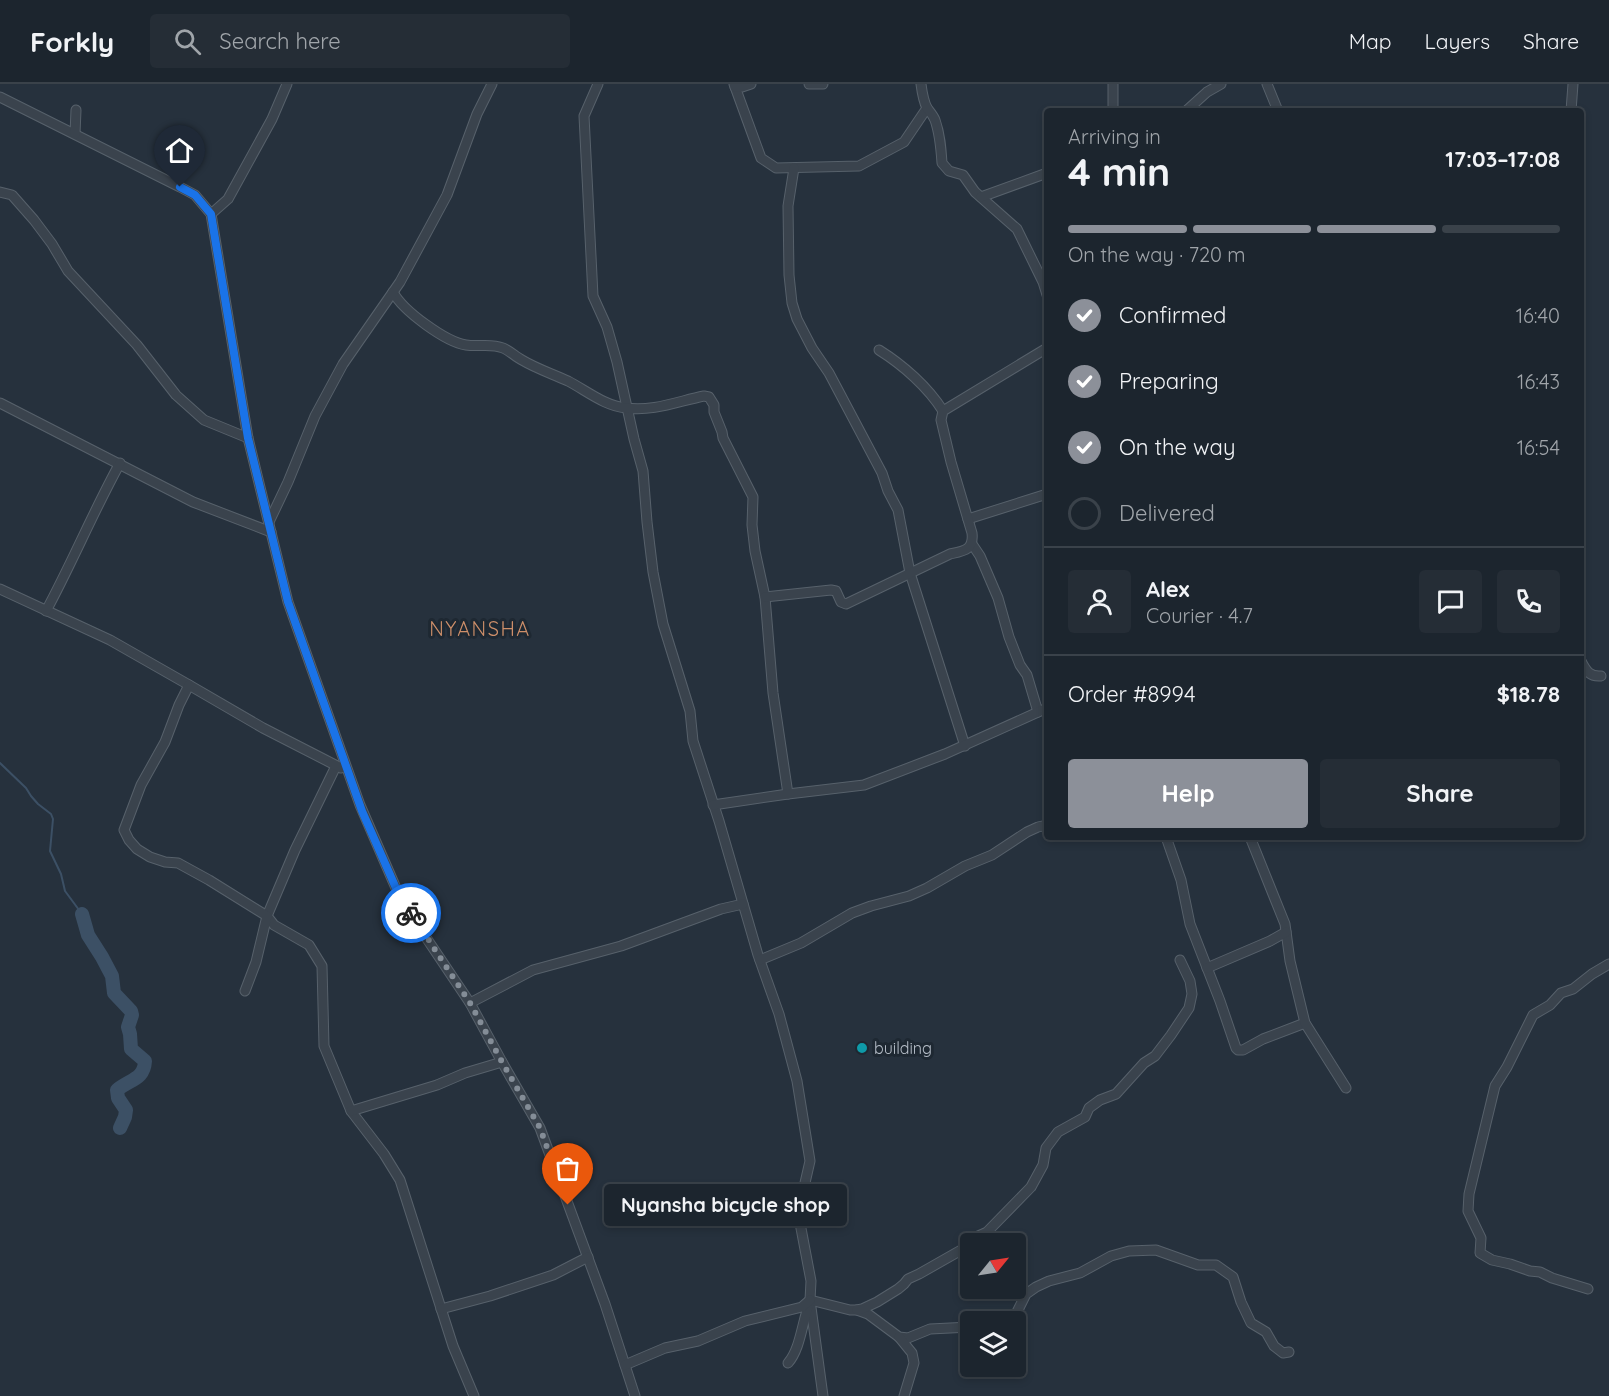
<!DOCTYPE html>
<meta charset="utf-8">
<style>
body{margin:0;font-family:Quicksand,sans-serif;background:#252d36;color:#f1f3f6;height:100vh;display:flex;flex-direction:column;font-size:22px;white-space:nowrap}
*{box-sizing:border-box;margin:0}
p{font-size:20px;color:#a0a5aa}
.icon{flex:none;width:33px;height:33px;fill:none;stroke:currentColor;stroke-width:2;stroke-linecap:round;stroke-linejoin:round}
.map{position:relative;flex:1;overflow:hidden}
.panel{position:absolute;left:1044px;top:24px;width:540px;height:732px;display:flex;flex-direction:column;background:#1c252e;border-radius:6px;box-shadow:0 3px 9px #0003,0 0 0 2px #3a424a}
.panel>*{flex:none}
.needle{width:39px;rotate:60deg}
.buttons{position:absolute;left:960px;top:1149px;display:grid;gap:12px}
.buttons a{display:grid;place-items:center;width:66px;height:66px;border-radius:6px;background:#1c252e;box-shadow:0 3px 9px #0003,0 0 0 2px #3a424a;font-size:30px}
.pin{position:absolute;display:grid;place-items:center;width:51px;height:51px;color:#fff;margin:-62px -26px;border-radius:50% 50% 50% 0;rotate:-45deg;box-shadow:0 0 6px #0007}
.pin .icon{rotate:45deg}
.courier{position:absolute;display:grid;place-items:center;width:60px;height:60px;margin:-30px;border:4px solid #1a73e8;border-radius:50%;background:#fff;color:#222;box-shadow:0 2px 8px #0007}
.bubble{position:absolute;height:42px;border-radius:6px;background:#1c252e;box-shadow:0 3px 9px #0003,0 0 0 2px #3a424a;font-size:20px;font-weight:700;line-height:42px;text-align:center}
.headline em{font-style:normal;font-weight:700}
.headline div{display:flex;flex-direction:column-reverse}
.headline{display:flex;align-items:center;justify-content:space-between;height:102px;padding:0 24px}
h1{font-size:39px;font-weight:700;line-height:45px}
.bar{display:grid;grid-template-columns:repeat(4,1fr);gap:9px 6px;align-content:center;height:72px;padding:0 24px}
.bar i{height:8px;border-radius:4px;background:#3a424a}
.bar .current{background:#8c9099}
.bar p{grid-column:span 4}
.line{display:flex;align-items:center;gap:15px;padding:0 24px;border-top:2px solid #3a424a}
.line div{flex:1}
.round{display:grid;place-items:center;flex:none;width:63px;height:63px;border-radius:6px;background:#252d36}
ol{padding:0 24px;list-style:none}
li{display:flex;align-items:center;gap:18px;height:66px}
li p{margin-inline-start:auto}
li .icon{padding:6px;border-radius:50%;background:#8c9099;color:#fff;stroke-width:4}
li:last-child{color:#a0a5aa}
li i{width:33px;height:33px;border:3px solid #3a424a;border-radius:50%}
.action{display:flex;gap:12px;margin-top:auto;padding:12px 24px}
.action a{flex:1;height:69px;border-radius:6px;background:#8c9099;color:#fff;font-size:24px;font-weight:700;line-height:69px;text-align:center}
.action a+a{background:#252d36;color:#f1f3f6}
header{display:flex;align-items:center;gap:36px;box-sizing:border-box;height:84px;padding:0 30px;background:#1c252e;border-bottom:2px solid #3a424a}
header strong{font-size:28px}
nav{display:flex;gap:33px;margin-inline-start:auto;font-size:21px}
.search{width:420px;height:54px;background:#252d36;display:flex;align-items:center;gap:15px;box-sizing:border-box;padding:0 21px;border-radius:6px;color:#a0a5aa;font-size:22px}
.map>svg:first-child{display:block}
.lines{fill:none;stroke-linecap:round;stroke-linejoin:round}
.stream{stroke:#3c5065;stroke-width:2}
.river{stroke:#3c5065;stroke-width:14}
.minor-casing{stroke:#57616b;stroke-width:11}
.minor{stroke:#3a434d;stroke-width:9}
.done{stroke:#848d97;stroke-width:6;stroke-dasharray:0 10.8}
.route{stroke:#1a73e8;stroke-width:8}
.culture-dot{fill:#0f9aa8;stroke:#1e2832;stroke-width:2}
.labels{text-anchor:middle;stroke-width:6;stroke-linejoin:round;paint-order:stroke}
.poi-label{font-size:16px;fill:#b6bec8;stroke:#1e2832;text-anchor:start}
.quarter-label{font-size:20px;letter-spacing:1.5px;fill:#ce8f6a;stroke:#1e2832}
</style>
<header>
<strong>Forkly</strong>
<div class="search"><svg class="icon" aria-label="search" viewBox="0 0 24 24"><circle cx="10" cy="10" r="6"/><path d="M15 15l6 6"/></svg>Search here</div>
<nav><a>Map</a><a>Layers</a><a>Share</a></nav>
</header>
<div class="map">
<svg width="1609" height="1312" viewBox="0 0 1609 1312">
<rect width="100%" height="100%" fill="#26313d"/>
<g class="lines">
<path class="stream" d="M 0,679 L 26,704 L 31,712 L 38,720 L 51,730 L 53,735 L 50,767 L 61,790 L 65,807 L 82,830"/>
<path class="river" d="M 82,830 L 88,851 L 102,873 L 112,892 L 114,909 L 131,927 L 132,931 L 128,943 L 130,950 L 131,965 L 145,977 C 144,996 130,995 117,1006 L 118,1014 L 126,1026 L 125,1033 L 120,1044"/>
<defs>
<g id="minor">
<path d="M 598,0 L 584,32 L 593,212 L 607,243 L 617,278 L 634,355 L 643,387 L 647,438 L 653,488 L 663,540 L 690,627 L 693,657 L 719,737 L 758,871 L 779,930 L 797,997 L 810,1077 L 799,1125 L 800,1139 L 811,1197 L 810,1216 L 823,1312"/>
<path d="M 734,0 L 761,74 L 776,84 L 859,82 L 904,58 L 927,24"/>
<path d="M 809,0 L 823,0"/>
<path d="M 921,0 C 922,8 923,16 927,24 C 930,28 933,31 935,36 C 940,50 941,64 942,79 L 949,87 L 963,91 L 975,108 L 1017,145 L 1043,198 L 1047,211"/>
<path d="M 1113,0 L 1113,27"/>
<path d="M 1267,0 L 1278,27"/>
<path d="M 735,3 L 742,3 L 751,0"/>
<path d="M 0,13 L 180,103 L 195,111 L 211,130 L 248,354 L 288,518 L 360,721 L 399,811 L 423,849 L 470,919 L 502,978 L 540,1044 L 605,1220 L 635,1312"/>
<path d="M 1186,27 L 1207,8 L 1221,0"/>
<path d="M 1571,27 L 1573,0"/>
<path d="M 75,50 L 76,26"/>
<path d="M 794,84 L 788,122 L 789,191 L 792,219 L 797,235 L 812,264 L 829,289 L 882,389 L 888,407 L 898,426 L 910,489 L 965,662"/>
<path d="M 0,108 L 12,111 L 34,136 L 52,160 L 68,187 L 137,261 L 176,311 L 204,336 L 248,354"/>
<path d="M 981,113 L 1047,89"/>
<path d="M 211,130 L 228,115 L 272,35 L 287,0"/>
<path d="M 393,208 C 403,227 446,258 466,261 C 479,263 491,259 503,264 C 510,267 516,273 522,276 C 537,285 553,290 568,297 C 587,307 605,322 626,324 C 652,328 679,317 704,312 L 709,313 L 714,321 L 714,328 L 722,348 L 723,354 L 753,413 L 752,441 L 755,467 L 765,513 L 773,609 L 788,710"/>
<path d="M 879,266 C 903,281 928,303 943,327"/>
<path d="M 0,319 L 193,418 L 271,448"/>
<path d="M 968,435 L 1047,410"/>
<path d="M 269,438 L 288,398 L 315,332 L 343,280 L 400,198 L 447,111 L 477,30 L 492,0"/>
<path d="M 972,460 L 980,472 L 998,514 L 1009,553 L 1020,581 L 1027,591 L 1038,628"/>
<path d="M 0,505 L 110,556 L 189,601"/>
<path d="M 765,513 L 831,506 L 836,507 L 841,518 L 846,520 L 950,470 C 964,467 974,466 972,449 L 951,378 L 941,336 L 943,327 L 1047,264"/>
<path d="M 46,527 C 72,479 93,428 120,379"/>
<path d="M 1581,577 C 1586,587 1590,593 1601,592"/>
<path d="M 336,682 L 295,766 L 267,832 L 274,841 L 309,861 L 322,882 L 324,962 L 351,1027 L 384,1070 L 400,1096 L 453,1262 L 474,1312"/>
<path d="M 713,721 L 788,710 L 864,701 L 945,670 L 1047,624"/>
<path d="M 1166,753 L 1181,796 L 1190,840 L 1220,917 L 1236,964 L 1238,966 L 1243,966 L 1263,955 L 1305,939"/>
<path d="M 1250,753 L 1285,840 L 1290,877 L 1305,939 L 1346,1004"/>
<path d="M 760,876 L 801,859 L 852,829 L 871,822 L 909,812 L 927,804 L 965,782 L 992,771 L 1027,748 L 1038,743 L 1047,741"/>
<path d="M 1207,884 L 1270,857 L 1286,848"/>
<path d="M 245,907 L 256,878 L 267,832 L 209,796 L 178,779 L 165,778 L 150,773 L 137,765 L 129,756 L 124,746 L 141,701 L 165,658 L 179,621 L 189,601 L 263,644 L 341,684"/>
<path d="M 470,919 L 533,886 L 621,862 L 721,825 L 743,820"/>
<path d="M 351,1027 L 437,1001 L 465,989 L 502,978"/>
<path d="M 971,1160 L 978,1152 L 987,1148 L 1031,1103 L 1043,1081 L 1046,1064 L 1058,1048 L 1085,1033 L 1089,1024 L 1100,1016 L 1116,1010 L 1144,979 L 1155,972 L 1171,951 L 1189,924 L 1192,910 L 1190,897 L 1180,876"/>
<path d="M 1588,1205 L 1552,1194 L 1540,1188 L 1530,1187 L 1510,1180 L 1492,1176 L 1480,1169 L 1481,1154 L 1468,1127 L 1469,1110 L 1495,1002 L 1507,983 L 1533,931 L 1550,921 L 1561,909 L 1573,905 L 1592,890 L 1609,880"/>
<path d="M 810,1216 L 850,1226 L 857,1226 L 868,1230 L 899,1253 L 908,1254 L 930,1245 L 970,1243"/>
<path d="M 441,1225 L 490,1212 L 553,1191 L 588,1173"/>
<path d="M 857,1226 L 862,1225 L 877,1218 L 898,1205 L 904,1200 L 908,1195 L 919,1190 L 970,1161"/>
<path d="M 1010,1238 L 1014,1234 L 1026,1210 L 1036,1203 L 1049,1197 L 1080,1189 L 1111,1172 L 1129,1167 L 1156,1166 L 1198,1181 L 1216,1181 L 1233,1193 L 1241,1218 L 1251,1239 L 1266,1248 L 1274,1262 L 1283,1269 L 1289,1268"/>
<path d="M 899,1253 L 912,1269 L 914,1279 L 904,1312"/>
<path d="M 788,1279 C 801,1264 802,1237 810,1218"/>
<path d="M 625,1281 L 665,1264 L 698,1257 L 745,1237 L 802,1223 L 810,1216"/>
</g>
</defs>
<use href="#minor" class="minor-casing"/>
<use href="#minor" class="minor"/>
</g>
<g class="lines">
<path class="done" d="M 411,829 L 470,919 L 502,978 L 540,1044 L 568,1121"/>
<path class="route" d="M 180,103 L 195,111 L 211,130 L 248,354 L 288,518 L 362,727 L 399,811 L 411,829"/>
</g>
<circle class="culture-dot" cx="862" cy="964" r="6"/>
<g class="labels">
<g class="poi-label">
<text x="874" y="970">building</text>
</g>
<g class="quarter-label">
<text x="480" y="552">NYANSHA</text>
</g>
</g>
</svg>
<div class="buttons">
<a><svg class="needle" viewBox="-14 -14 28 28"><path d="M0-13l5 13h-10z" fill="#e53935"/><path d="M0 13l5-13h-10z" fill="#a0a5aa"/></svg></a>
<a><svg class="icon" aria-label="layers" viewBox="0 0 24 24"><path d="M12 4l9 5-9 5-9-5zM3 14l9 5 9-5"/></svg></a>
</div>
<div class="pin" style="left:568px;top:1121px;background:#ea580c"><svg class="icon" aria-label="bag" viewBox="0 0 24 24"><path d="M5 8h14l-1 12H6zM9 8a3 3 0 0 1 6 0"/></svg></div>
<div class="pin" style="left:180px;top:103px;background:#1f2937"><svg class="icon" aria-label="home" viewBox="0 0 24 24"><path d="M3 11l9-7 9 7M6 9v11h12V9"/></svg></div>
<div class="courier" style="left:411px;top:829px"><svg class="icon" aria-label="bike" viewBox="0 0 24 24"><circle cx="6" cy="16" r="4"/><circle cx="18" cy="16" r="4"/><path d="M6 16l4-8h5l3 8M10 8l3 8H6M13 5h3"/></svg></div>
<div class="bubble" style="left:604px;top:1100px;width:243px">Nyansha bicycle shop</div>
<section class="panel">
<div class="headline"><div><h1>4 min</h1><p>Arriving in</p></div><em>17:03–17:08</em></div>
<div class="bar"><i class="current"></i><i class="current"></i><i class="current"></i><i></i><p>On the way · 720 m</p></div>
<ol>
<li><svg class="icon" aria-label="check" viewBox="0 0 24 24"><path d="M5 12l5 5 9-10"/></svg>Confirmed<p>16:40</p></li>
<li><svg class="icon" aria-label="check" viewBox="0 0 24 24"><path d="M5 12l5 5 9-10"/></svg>Preparing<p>16:43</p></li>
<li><svg class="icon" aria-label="check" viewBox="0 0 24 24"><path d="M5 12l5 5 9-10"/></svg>On the way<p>16:54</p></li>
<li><i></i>Delivered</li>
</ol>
<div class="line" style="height:108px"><a class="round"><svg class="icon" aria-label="person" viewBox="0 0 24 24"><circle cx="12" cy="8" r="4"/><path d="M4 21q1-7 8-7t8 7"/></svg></a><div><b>Alex</b><p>Courier · 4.7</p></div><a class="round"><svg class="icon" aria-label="chat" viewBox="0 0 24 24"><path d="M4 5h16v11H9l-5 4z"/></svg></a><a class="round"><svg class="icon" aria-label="phone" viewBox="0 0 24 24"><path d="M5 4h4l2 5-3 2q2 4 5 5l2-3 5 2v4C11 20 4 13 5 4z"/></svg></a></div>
<div class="line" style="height:78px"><div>Order #8994</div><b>$18.78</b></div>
<div class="action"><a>Help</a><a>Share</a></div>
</section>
</div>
